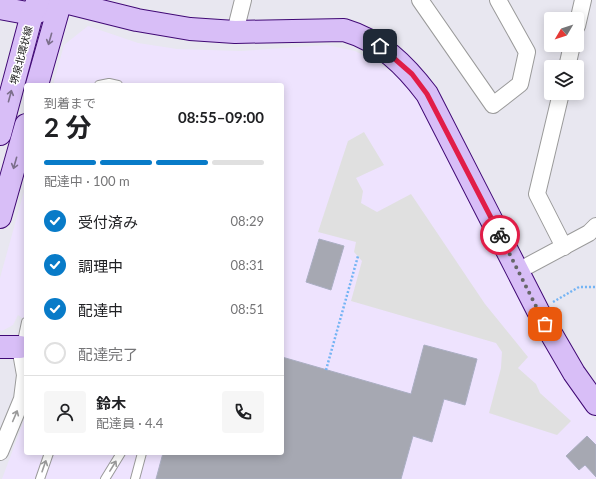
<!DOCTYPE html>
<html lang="ja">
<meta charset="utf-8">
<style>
body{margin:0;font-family:Lato,"Noto Sans JP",sans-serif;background:#f6f6f6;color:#202124;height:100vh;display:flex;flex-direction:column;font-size:15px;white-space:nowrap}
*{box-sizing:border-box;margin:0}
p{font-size:13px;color:#757577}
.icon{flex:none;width:22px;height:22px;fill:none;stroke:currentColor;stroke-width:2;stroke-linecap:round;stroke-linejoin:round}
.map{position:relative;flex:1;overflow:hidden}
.drawer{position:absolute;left:24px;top:83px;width:260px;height:372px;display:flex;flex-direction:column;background:#fff;border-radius:4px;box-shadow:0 2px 10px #0003}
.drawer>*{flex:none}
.needle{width:26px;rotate:231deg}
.fabs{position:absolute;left:544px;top:12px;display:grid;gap:8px}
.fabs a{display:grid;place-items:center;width:40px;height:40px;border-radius:4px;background:#fff;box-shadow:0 2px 10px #0003;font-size:20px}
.pin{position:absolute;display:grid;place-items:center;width:34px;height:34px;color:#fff;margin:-17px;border-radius:8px;box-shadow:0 2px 6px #0006}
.courier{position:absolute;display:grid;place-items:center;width:40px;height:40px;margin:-20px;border:3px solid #e11d48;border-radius:50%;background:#fff;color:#222;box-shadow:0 1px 5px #0007}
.overview em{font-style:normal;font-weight:700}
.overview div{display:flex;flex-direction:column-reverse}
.overview{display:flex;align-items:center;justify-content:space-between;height:68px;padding:0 20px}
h1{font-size:26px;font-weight:700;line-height:30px}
.bar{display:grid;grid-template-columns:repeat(4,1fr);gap:6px 4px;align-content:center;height:48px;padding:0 20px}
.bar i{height:5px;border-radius:3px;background:#e0e0e0}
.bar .on{background:#087bc8}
.bar p{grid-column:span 4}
.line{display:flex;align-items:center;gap:10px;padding:0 20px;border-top:1px solid #e0e0e0}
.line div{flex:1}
.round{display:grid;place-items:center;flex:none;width:42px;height:42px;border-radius:4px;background:#f6f6f6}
ol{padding:0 20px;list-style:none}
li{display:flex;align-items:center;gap:12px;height:44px}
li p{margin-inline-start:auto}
li .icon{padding:4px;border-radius:50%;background:#087bc8;color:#fff;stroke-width:4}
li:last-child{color:#757577}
li i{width:22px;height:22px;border:2px solid #e0e0e0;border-radius:50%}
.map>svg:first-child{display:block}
.education{fill:#eee3fe}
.parking{fill:#e0e0e0}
.building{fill:#a6a8b2;stroke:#aaaec2}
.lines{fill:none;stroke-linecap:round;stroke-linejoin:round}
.lane-casing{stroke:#9a9a9a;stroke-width:10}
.street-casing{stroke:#9a9a9a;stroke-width:18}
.secondary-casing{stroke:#400975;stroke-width:24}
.path{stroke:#74b4f4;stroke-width:2.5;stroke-dasharray:2 2;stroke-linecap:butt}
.lane{stroke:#fff;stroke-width:8}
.street{stroke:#fff;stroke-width:16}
.secondary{stroke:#d8bef7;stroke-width:22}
.oneway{stroke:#7c6f8c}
.oneway2{stroke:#9b9b9b}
.done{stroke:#666669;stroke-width:4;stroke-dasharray:0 7.2}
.route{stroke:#e11d48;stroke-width:5}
.labels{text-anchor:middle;stroke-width:3;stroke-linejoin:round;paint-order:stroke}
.street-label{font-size:10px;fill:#202020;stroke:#fff}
</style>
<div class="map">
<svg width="596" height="479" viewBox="0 0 596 479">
<rect width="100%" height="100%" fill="#e8e7f0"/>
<g class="education">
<path d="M 88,26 L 138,43 L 177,49 L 241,51 L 327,45 L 355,51 L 379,63 L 404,82 L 436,126 L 561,374 L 582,405 L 596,421 L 596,479 L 2,479 L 26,415 L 26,453 L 282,453 L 282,85 L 53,85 L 64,45 Z"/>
<path d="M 26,184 L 26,321 L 18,315 L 13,325 L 2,331 L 0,330 L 0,278 Z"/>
</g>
<path class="parking" d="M 364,132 L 384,165 L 356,178 L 363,191 L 361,203 L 377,212 L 411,194 L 485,304 L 528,357 L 518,368 L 536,384 L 540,393 L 571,421 L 557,435 L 489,413 L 501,368 L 502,352 L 496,343 L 351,301 L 362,261 L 354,252 L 356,242 L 318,232 L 348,141 Z"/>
<g class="building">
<path d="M 319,239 L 344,246 L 331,290 L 306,282 Z"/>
<path d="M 424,345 L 477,359 L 465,405 L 444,399 L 432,442 L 413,436 L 401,479 L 156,479 L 163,453 L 282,453 L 282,357 L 411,394 Z"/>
<path d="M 587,436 L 596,445 L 596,477 L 585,465 L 579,470 L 566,456 Z"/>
</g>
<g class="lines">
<defs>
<g id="lane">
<path d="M 99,85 L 109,83 L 118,85"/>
<path d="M 21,346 L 26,322"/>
<path d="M 40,479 L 49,453"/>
<path d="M 105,479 L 121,453"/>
<path d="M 135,479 L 142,453"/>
</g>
<g id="street">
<path d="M 420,0 L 493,105 L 520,84 L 527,52 L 498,0"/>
<path d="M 577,26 L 583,0"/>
<path d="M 235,32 L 243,0"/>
<path d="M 567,67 L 572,45"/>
<path d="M 561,93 L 537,194 L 564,247"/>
<path d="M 518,271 L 589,233 L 596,226"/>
<path d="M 0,452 L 22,399 L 25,375 L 20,347"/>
</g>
<g id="secondary">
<path d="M 57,0 L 137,20 L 190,29 L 235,32 L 344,30 C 381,41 405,65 427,94 L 538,311 L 574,373 L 596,404"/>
<path d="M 0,8 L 32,14 L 45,9"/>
<path d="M 37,85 L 61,0"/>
<path d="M 0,134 L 32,14 L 38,0"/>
<path d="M 0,217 L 26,125"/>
<path d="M 0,347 L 20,347"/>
</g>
</defs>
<use href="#lane" class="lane-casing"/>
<use href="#street" class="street-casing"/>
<use href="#secondary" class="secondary-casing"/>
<g class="path">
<path d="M 553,302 L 579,287 L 596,287"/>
<path d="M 326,370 L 358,256"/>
</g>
<use href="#lane" class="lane"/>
<use href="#street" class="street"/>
<use href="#secondary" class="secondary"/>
</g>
<defs><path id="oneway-shaft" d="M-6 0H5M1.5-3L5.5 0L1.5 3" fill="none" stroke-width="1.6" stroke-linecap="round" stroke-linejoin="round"/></defs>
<g class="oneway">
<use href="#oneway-shaft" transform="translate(50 39) rotate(106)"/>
<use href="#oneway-shaft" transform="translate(10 96) rotate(-75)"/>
<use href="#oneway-shaft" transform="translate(15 163) rotate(106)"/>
</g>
<g class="oneway2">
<use href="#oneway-shaft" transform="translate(15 416) rotate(-67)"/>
<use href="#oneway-shaft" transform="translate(44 466) rotate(-71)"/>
<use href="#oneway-shaft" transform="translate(113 466) rotate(-58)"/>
</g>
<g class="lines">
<path class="done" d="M 500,235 L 545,324"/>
<path class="route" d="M 380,46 L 412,74 L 427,94 L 500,235"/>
</g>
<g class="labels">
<g class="street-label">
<text transform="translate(21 55) rotate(-75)" y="4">堺泉北環状線</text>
</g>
</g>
</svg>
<div class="fabs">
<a><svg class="needle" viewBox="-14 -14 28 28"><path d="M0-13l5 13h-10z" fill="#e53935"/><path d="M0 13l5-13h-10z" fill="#757577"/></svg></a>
<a><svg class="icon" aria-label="layers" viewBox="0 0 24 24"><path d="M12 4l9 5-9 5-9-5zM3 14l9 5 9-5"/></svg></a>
</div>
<div class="pin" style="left:545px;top:324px;background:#ea580c"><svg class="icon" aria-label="bag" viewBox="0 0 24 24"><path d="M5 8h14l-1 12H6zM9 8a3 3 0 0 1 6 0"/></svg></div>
<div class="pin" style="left:380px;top:46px;background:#1f2937"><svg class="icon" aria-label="home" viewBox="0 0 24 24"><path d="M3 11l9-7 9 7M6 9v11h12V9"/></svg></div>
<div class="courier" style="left:500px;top:235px"><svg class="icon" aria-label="bike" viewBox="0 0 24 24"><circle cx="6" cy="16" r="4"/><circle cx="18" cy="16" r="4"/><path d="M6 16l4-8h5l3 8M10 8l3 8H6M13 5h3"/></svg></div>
<section class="drawer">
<div class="overview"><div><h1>2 分</h1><p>到着まで</p></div><em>08:55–09:00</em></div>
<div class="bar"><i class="on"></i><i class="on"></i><i class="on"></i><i></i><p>配達中 · 100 m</p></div>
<ol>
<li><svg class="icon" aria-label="check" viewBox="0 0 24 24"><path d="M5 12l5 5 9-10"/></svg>受付済み<p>08:29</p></li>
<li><svg class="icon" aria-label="check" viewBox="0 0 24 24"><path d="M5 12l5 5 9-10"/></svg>調理中<p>08:31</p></li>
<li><svg class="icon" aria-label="check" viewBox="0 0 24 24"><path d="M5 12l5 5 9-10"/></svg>配達中<p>08:51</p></li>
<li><i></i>配達完了</li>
</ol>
<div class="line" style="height:72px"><a class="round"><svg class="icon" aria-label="person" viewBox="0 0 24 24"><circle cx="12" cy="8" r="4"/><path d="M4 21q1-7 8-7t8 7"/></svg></a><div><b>鈴木</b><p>配達員 · 4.4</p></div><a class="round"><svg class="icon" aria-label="phone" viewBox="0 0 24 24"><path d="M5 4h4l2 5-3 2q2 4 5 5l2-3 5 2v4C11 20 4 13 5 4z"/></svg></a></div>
</section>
</div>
